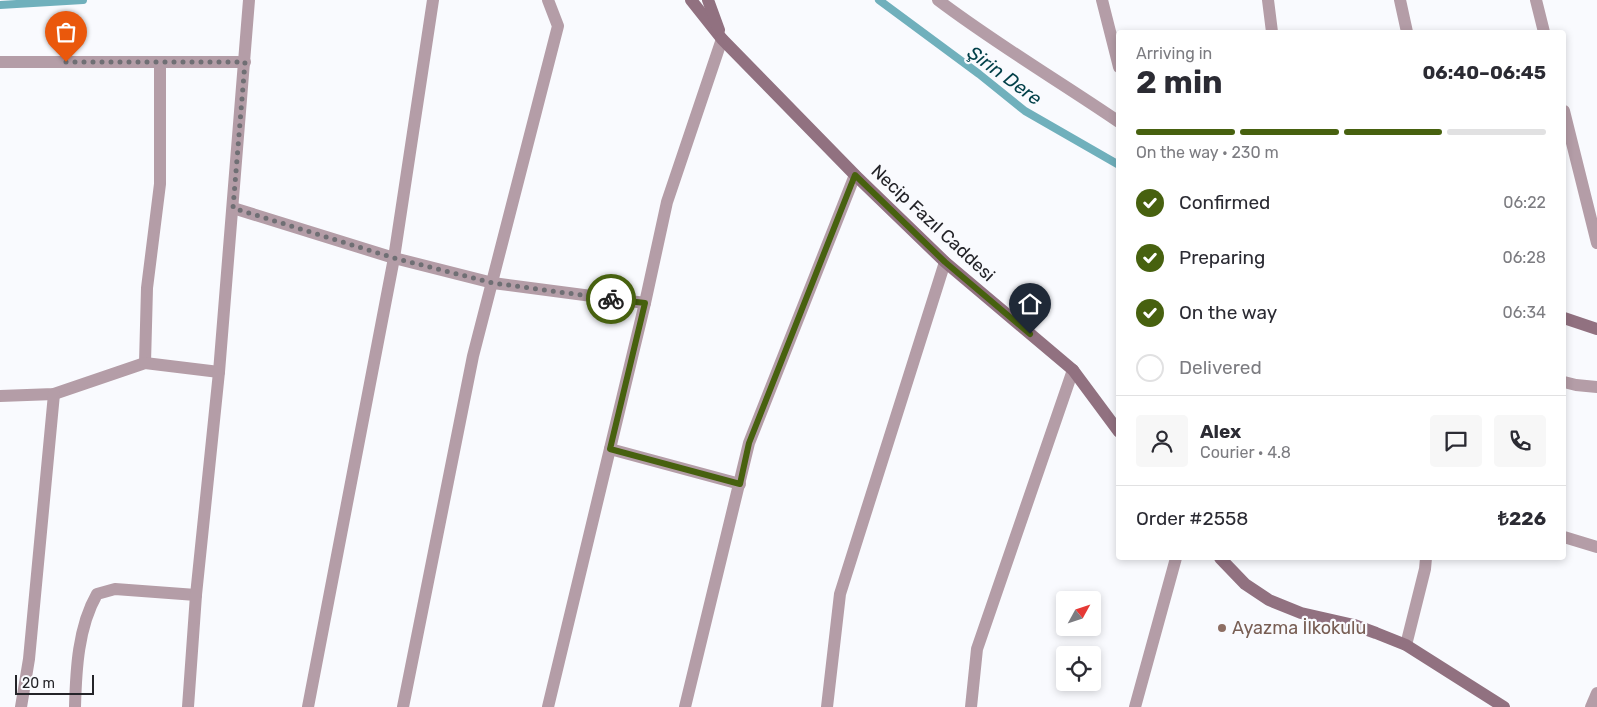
<!DOCTYPE html>
<meta charset="utf-8">
<style>
body{margin:0;font-family:Rubik,sans-serif;background:#f7f7f7;color:#2b2b33;height:100vh;display:flex;flex-direction:column;font-size:19px;white-space:nowrap}
*{box-sizing:border-box;margin:0}
p{font-size:16px;color:#7c7c81}
.icon{flex:none;width:28px;height:28px;fill:none;stroke:currentColor;stroke-width:2;stroke-linecap:round;stroke-linejoin:round}
.map{position:relative;flex:1;overflow:hidden}
.panel{position:absolute;left:1116px;top:30px;width:450px;height:530px;display:flex;flex-direction:column;background:#fff;border-radius:5px;box-shadow:0 2px 8px #0003}
.panel>*{flex:none}
.needle{width:32px;rotate:50deg}
.fabs{position:absolute;left:1056px;top:591px;display:grid;gap:10px}
.fabs a{display:grid;place-items:center;width:45px;height:45px;border-radius:5px;background:#fff;box-shadow:0 2px 8px #0003;font-size:25px}
.scale{position:absolute;left:15px;bottom:12px;width:79px;box-sizing:border-box;padding-left:5px;border:2px solid #242429;border-top:0;font-size:14px;line-height:18px;white-space:nowrap;color:#242429;-webkit-text-stroke:4px #f9fafe;paint-order:stroke}
.pin{position:absolute;display:grid;place-items:center;width:42px;height:42px;color:#fff;margin:-51px -21px;border-radius:50% 50% 50% 0;rotate:-45deg;box-shadow:0 0 5px #0007}
.pin .icon{rotate:45deg}
.courier{position:absolute;display:grid;place-items:center;width:50px;height:50px;margin:-25px;border:4px solid #47610f;border-radius:50%;background:#fff;color:#222;box-shadow:0 1px 6px #0007}
.summary em{font-style:normal;font-weight:700}
.summary div{display:flex;flex-direction:column-reverse}
.summary{display:flex;align-items:center;justify-content:space-between;height:85px;padding:0 20px}
h1{font-size:32px;font-weight:700;line-height:38px}
.bar{display:grid;grid-template-columns:repeat(4,1fr);gap:8px 5px;align-content:center;height:60px;padding:0 20px}
.bar i{height:6px;border-radius:4px;background:#e1e1e2}
.bar .selected{background:#47610f}
.bar p{grid-column:span 4}
.line{display:flex;align-items:center;gap:12px;padding:0 20px;border-top:1px solid #e1e1e2}
.line div{flex:1}
.round{display:grid;place-items:center;flex:none;width:52px;height:52px;border-radius:5px;background:#f7f7f7}
ol{padding:0 20px;list-style:none}
li{display:flex;align-items:center;gap:15px;height:55px}
li p{margin-inline-start:auto}
li .icon{padding:5px;border-radius:50%;background:#47610f;color:#fff;stroke-width:4}
li:last-child{color:#7c7c81}
li i{width:28px;height:28px;border:2px solid #e1e1e2;border-radius:50%}
.map>svg:first-child{display:block}
.lines{fill:none;stroke-linecap:round;stroke-linejoin:round}
.stream{stroke:#70b0bc;stroke-width:8}
.street{stroke:#b49da7;stroke-width:12}
.secondary{stroke:#917180;stroke-width:12}
.done{stroke:#6f6f74;stroke-width:5;stroke-dasharray:0 9}
.route{stroke:#47610f;stroke-width:6}
.education-dot{fill:#8d6e63;stroke:#f9fafe;stroke-width:2}
.labels{text-anchor:middle;stroke-width:4.5;stroke-linejoin:round;paint-order:stroke}
.street-label{font-size:18px;fill:#242429;stroke:#f9fafe}
.education-label{font-size:18px;fill:#785e54;stroke:#f9fafe;text-anchor:start}
.water-label{font-size:19px;font-style:italic;fill:#003f48;stroke:#f9fafe}
</style>
<div class="map">
<svg width="1597" height="707" viewBox="0 0 1597 707">
<rect width="100%" height="100%" fill="#f9fafe"/>
<g class="lines">
<g class="stream">
<path d="M 879,0 L 979,74 L 1025,111 L 1119,165"/>
<path d="M 0,5 L 83,0"/>
</g>
<g class="street">
<path d="M 938,0 C 996,44 1059,81 1119,122"/>
<path d="M 1102,0 L 1119,67"/>
<path d="M 1268,0 L 1272,32"/>
<path d="M 1400,0 L 1407,32"/>
<path d="M 1536,0 L 1544,32"/>
<path d="M 0,62 L 245,62"/>
<path d="M 1564,111 L 1597,243"/>
<path d="M 233,208 L 394,258 L 493,283 L 645,303"/>
<path d="M 145,363 L 147,288 L 160,184 L 160,62"/>
<path d="M 1564,382 L 1576,385 L 1597,387"/>
<path d="M 0,396 L 54,394 L 145,363 L 219,372"/>
<path d="M 610,449 L 740,484"/>
<path d="M 1564,537 L 1597,547"/>
<path d="M 1406,645 L 1425,569 L 1426,558"/>
<path d="M 21,707 L 29,659 L 54,394"/>
<path d="M 75,707 C 76,670 78,627 97,594 L 115,589 L 196,595"/>
<path d="M 188,707 L 196,595 L 219,372 L 249,0"/>
<path d="M 308,707 L 394,258 L 433,0"/>
<path d="M 403,707 L 473,356 L 558,26 L 548,0"/>
<path d="M 548,707 L 645,303 L 667,202 L 722,39"/>
<path d="M 685,707 L 749,443 L 855,175"/>
<path d="M 827,707 L 840,594 L 945,262"/>
<path d="M 971,707 L 977,649 L 1073,370"/>
<path d="M 1135,707 L 1176,558"/>
<path d="M 1591,707 L 1597,693"/>
</g>
<g class="secondary">
<path d="M 691,0 L 722,39 L 855,175 L 945,262 L 1073,370 L 1119,432"/>
<path d="M 708,0 L 719,30"/>
<path d="M 1564,318 L 1597,329"/>
<path d="M 1220,558 L 1245,584 L 1269,600 L 1301,613 L 1354,625 L 1376,633 L 1406,645 L 1504,707"/>
</g>
</g>
<g class="lines">
<path class="done" d="M 66,62 L 245,62 L 233,208 L 394,258 L 493,283 L 611,299"/>
<path class="route" d="M 611,299 L 645,303 L 610,449 L 740,484 L 749,443 L 855,175 L 945,262 L 1030,334"/>
</g>
<circle class="education-dot" cx="1222" cy="628" r="5"/>
<g class="labels">
<g class="street-label">
<text transform="translate(933 223) rotate(43)" y="6">Necip Fazıl Caddesi</text>
</g>
<g class="education-label">
<text x="1232" y="634">Ayazma İlkokulu</text>
</g>
<g class="water-label">
<text transform="translate(1005 75) rotate(36)" y="7">Şirin Dere</text>
</g>
</g>
</svg>
<div class="fabs">
<a><svg class="needle" viewBox="-14 -14 28 28"><path d="M0-13l5 13h-10z" fill="#e53935"/><path d="M0 13l5-13h-10z" fill="#7c7c81"/></svg></a>
<a><svg class="icon" aria-label="locate" viewBox="0 0 24 24"><circle cx="12" cy="12" r="6"/><path d="M12 2v4M12 18v4M2 12h4M18 12h4"/></svg></a>
</div>
<div class="scale">20 m</div>
<div class="pin" style="left:66px;top:62px;background:#ea580c"><svg class="icon" aria-label="bag" viewBox="0 0 24 24"><path d="M5 8h14l-1 12H6zM9 8a3 3 0 0 1 6 0"/></svg></div>
<div class="pin" style="left:1030px;top:334px;background:#1f2937"><svg class="icon" aria-label="home" viewBox="0 0 24 24"><path d="M3 11l9-7 9 7M6 9v11h12V9"/></svg></div>
<div class="courier" style="left:611px;top:299px"><svg class="icon" aria-label="bike" viewBox="0 0 24 24"><circle cx="6" cy="16" r="4"/><circle cx="18" cy="16" r="4"/><path d="M6 16l4-8h5l3 8M10 8l3 8H6M13 5h3"/></svg></div>
<section class="panel">
<div class="summary"><div><h1>2 min</h1><p>Arriving in</p></div><em>06:40–06:45</em></div>
<div class="bar"><i class="selected"></i><i class="selected"></i><i class="selected"></i><i></i><p>On the way · 230 m</p></div>
<ol>
<li><svg class="icon" aria-label="check" viewBox="0 0 24 24"><path d="M5 12l5 5 9-10"/></svg>Confirmed<p>06:22</p></li>
<li><svg class="icon" aria-label="check" viewBox="0 0 24 24"><path d="M5 12l5 5 9-10"/></svg>Preparing<p>06:28</p></li>
<li><svg class="icon" aria-label="check" viewBox="0 0 24 24"><path d="M5 12l5 5 9-10"/></svg>On the way<p>06:34</p></li>
<li><i></i>Delivered</li>
</ol>
<div class="line" style="height:90px"><a class="round"><svg class="icon" aria-label="person" viewBox="0 0 24 24"><circle cx="12" cy="8" r="4"/><path d="M4 21q1-7 8-7t8 7"/></svg></a><div><b>Alex</b><p>Courier · 4.8</p></div><a class="round"><svg class="icon" aria-label="chat" viewBox="0 0 24 24"><path d="M4 5h16v11H9l-5 4z"/></svg></a><a class="round"><svg class="icon" aria-label="phone" viewBox="0 0 24 24"><path d="M5 4h4l2 5-3 2q2 4 5 5l2-3 5 2v4C11 20 4 13 5 4z"/></svg></a></div>
<div class="line" style="height:65px"><div>Order #2558</div><b>₺226</b></div>
</section>
</div>
